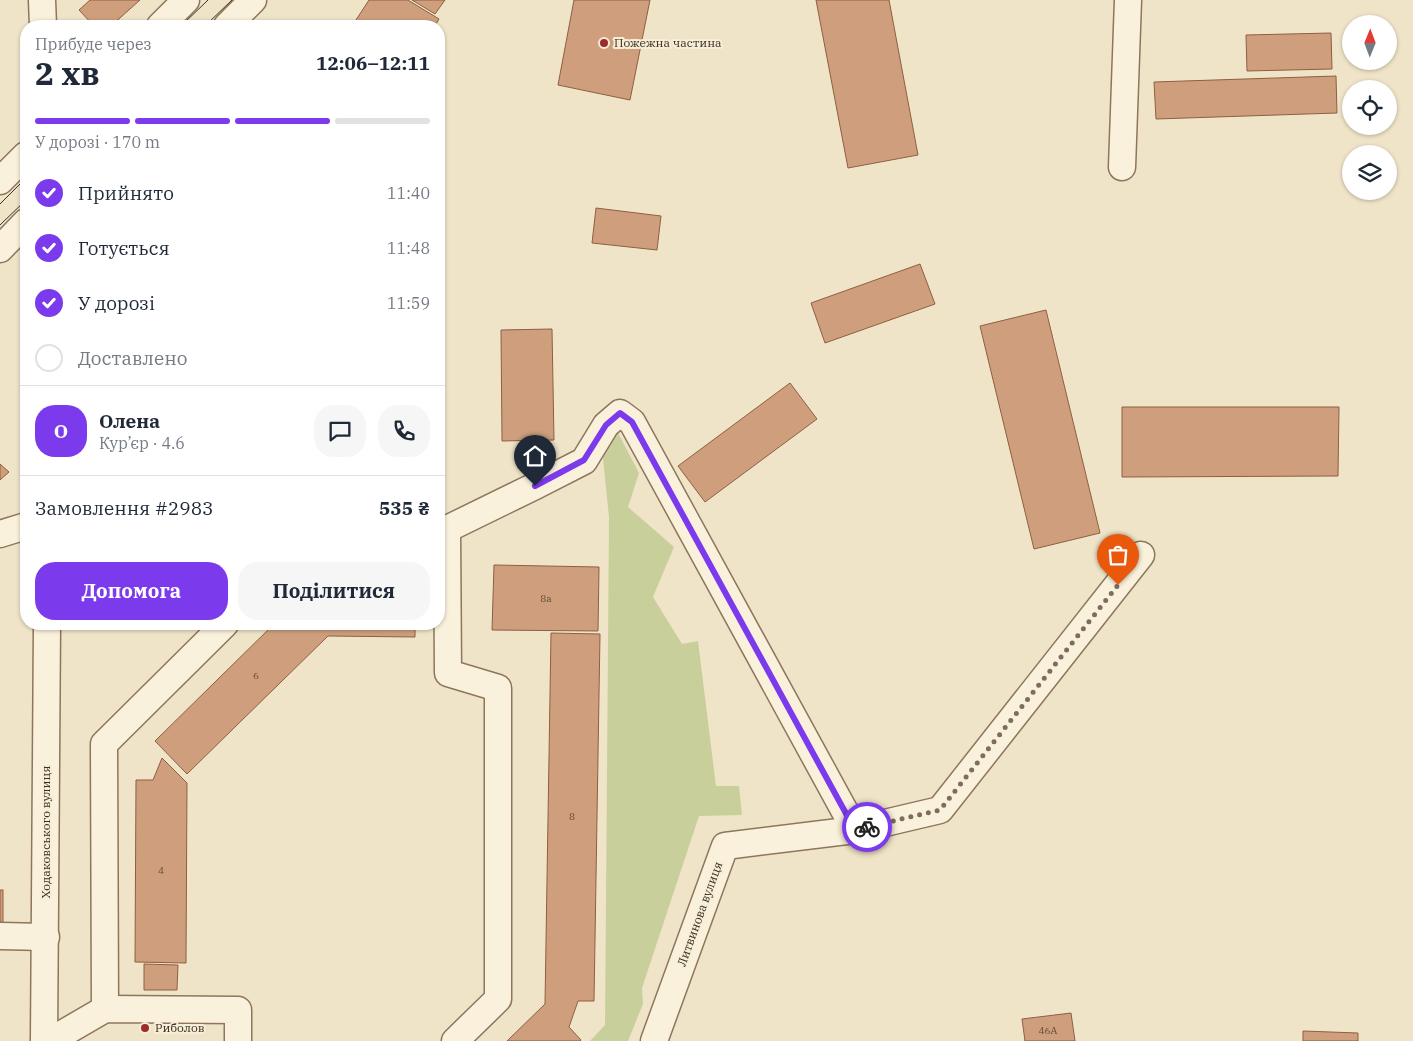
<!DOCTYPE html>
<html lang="uk">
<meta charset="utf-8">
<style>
body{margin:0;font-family:"IBM Plex Serif",serif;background:#f6f6f7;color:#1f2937;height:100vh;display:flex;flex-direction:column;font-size:19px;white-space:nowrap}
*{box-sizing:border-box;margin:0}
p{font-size:16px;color:#747a83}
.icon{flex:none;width:28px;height:28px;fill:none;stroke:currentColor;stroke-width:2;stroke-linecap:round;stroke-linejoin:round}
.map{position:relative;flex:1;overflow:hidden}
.details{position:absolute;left:20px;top:20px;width:425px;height:610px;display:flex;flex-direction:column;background:#fff;border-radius:20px;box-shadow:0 1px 4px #0004}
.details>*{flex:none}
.needle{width:32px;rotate:1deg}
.controls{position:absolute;left:1342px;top:15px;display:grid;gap:10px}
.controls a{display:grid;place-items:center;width:55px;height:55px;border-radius:50%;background:#fff;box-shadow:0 1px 4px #0004;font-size:25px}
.pin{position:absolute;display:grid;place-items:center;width:42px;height:42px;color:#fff;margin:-51px -21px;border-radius:50% 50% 50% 0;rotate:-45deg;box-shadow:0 0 5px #0007}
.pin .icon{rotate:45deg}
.courier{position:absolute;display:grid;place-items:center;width:50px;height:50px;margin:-25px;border:4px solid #7c3aed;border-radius:50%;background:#fff;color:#222;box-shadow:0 1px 6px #0007}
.summary em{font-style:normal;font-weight:700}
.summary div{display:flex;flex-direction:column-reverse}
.summary{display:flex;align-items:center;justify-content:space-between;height:85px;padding:0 15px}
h1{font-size:32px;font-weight:700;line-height:38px}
.bar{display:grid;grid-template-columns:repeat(4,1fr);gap:8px 5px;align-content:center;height:60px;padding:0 15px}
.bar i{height:6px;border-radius:4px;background:#e0e1e3}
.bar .selected{background:#7c3aed}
.bar p{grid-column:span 4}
.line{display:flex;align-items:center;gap:12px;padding:0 15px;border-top:1px solid #e0e1e3}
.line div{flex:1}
.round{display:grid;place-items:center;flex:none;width:52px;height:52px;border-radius:20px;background:#f6f6f7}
ol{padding:0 15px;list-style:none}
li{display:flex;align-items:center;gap:15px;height:55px}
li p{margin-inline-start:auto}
li .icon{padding:5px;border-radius:50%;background:#7c3aed;color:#fff;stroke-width:4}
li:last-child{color:#747a83}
li i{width:28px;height:28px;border:2px solid #e0e1e3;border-radius:50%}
.button{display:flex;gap:10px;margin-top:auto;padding:10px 15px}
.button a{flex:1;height:58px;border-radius:20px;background:#7c3aed;color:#fff;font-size:20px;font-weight:700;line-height:58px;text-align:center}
.button a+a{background:#f6f6f7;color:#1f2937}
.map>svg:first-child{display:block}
.green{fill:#c9cf9b}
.building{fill:#cf9f7d;stroke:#8d5f41}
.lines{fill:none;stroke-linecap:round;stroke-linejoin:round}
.minor-casing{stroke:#8d765c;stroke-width:29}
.minor{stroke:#faf1dc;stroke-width:26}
.tram{stroke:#3d2e20;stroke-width:1}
.done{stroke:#7c6e5b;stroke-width:5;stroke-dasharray:0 9}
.route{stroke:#7c3aed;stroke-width:6}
.poi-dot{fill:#9e2a2b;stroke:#f7eed8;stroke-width:2}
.labels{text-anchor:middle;stroke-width:4;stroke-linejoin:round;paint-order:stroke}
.number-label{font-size:10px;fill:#624a37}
.poi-label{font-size:12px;fill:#3d2e20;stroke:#f7eed8;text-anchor:start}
.street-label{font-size:12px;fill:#3d2e20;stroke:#f7eed8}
</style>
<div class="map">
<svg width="1413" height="1041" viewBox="0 0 1413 1041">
<rect width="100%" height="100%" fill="#f0e4c8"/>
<path class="green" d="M 616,429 L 639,473 L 628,507 L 674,547 L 653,597 L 682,644 L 698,641 L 716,786 L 739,786 L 742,815 L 699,816 L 642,988 L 643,1004 L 628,1041 L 590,1041 L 605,1025 L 609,517 L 602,449 Z"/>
<g class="building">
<path d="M 90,0 L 140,0 L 111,26 L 94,26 L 79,10 Z"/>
<path d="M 369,0 L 408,0 L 439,19 L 435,26 L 352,26 Z"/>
<path d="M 412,0 L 445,0 L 435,14 Z"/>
<path d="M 574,0 L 650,0 L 630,100 L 558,85 Z"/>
<path d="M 816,0 L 889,0 L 918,155 L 848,168 Z"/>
<path d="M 1331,33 L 1332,69 L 1247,71 L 1246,35 Z"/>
<path d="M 1336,76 L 1337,113 L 1156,119 L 1154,82 Z"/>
<path d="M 596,208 L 661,216 L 657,250 L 592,243 Z"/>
<path d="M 920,264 L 935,304 L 825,343 L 811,303 Z"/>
<path d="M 1046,310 L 1100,533 L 1034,549 L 980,326 Z"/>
<path d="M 552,329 L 554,440 L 502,441 L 501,330 Z"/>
<path d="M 790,383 L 817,419 L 705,502 L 678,466 Z"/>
<path d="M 1122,407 L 1339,407 L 1338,476 L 1122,477 Z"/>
<path d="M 0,464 L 9,472 L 0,480 Z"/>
<path d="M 494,565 L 599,567 L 598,631 L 492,630 Z"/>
<path d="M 274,624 L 415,624 L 415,637 L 328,636 L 187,774 L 155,741 Z"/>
<path d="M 551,633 L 600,634 L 594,1001 L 578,1001 L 569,1027 L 581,1040 L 580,1041 L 507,1041 L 545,1004 Z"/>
<path d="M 162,758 L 187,783 L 186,963 L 135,962 L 136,780 L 153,780 Z"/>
<rect x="0" y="890" width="3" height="34"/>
<path d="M 144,964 L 178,965 L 177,990 L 144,990 Z"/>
<path d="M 1071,1013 L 1075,1041 L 1025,1041 L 1022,1019 Z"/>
<path d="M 1303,1031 L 1358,1033 L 1358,1041 L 1303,1041 Z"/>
</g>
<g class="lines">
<defs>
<g id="minor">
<path d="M 42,0 L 43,26"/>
<path d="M 160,26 L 186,0"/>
<path d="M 227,26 L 253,0"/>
<path d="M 1122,167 L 1128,0"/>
<path d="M 0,181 L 26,155"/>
<path d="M 0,249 L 26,222"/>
<path d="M 439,529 L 447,529 L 535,486 L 584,461 L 606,425 L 620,413 L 632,422 L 855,830"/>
<path d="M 447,529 L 448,673 L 498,688 L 498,999 L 455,1041"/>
<path d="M 0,534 L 26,526"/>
<path d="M 0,936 L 46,937"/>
<path d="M 105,1009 L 104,744 L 225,624"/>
<path d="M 44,1041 L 47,624"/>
<path d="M 50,1041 L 105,1009 L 238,1010 L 238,1041"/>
<path d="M 654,1041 L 725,846 L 855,830 L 940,810 L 1141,555"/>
</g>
</defs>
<use href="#minor" class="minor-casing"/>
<use href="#minor" class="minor"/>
<g class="tram">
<path d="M 181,26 L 208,0"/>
<path d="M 205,26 L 232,0"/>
<path d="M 0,204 L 26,178"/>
<path d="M 0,225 L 26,200"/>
</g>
</g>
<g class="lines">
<path class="done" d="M 867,827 L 940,810 L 1118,585"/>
<path class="route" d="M 535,486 L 584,460 L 606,425 L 620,413 L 632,422 L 855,830 L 867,827"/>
</g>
<g class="poi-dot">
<circle cx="604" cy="43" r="5"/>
<circle cx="145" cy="1028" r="5"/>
</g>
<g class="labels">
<g class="number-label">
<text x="546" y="602">8а</text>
<text x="256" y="679">6</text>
<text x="572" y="820">8</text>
<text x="161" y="874">4</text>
<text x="1048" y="1034">46А</text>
</g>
<g class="poi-label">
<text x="614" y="47">Пожежна частина</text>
<text x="155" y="1032">Риболов</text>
</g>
<g class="street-label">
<text transform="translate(46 832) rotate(-90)" y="4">Ходаковського вулиця</text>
<text transform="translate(700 914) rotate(-70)" y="4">Литвинова вулиця</text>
</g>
</g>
</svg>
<div class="controls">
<a><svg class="needle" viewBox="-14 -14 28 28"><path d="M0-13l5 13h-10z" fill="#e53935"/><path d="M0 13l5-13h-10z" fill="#747a83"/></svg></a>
<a><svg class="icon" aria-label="locate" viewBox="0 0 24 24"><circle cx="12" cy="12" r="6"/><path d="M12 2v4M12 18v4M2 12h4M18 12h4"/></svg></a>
<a><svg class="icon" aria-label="layers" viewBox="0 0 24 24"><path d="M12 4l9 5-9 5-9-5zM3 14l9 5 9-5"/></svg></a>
</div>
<div class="pin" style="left:1118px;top:585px;background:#ea580c"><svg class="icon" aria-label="bag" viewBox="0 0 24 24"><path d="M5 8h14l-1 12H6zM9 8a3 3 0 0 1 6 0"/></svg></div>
<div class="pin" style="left:535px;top:486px;background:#1f2937"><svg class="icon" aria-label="home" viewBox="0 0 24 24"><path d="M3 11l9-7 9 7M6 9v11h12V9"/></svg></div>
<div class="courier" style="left:867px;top:827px"><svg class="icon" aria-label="bike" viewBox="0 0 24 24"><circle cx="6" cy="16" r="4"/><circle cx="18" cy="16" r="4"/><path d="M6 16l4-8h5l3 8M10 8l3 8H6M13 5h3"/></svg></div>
<section class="details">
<div class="summary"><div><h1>2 хв</h1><p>Прибуде через</p></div><em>12:06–12:11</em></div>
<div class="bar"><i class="selected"></i><i class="selected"></i><i class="selected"></i><i></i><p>У дорозі · 170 m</p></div>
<ol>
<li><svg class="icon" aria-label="check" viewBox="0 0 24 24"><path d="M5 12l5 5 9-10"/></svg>Прийнято<p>11:40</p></li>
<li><svg class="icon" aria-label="check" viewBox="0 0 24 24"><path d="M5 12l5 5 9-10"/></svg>Готується<p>11:48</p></li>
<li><svg class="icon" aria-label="check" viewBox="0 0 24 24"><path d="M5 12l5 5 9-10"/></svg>У дорозі<p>11:59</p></li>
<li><i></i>Доставлено</li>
</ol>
<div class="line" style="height:90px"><b class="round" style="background:#7c3aed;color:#fff">О</b><div><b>Олена</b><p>Кур’єр · 4.6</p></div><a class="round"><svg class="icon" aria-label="chat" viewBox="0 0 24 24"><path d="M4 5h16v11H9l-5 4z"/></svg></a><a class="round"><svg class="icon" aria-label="phone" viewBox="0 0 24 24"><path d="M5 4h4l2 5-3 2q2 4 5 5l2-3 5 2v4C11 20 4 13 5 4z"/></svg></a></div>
<div class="line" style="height:65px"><div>Замовлення #2983</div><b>535 ₴</b></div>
<div class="button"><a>Допомога</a><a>Поділитися</a></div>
</section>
</div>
